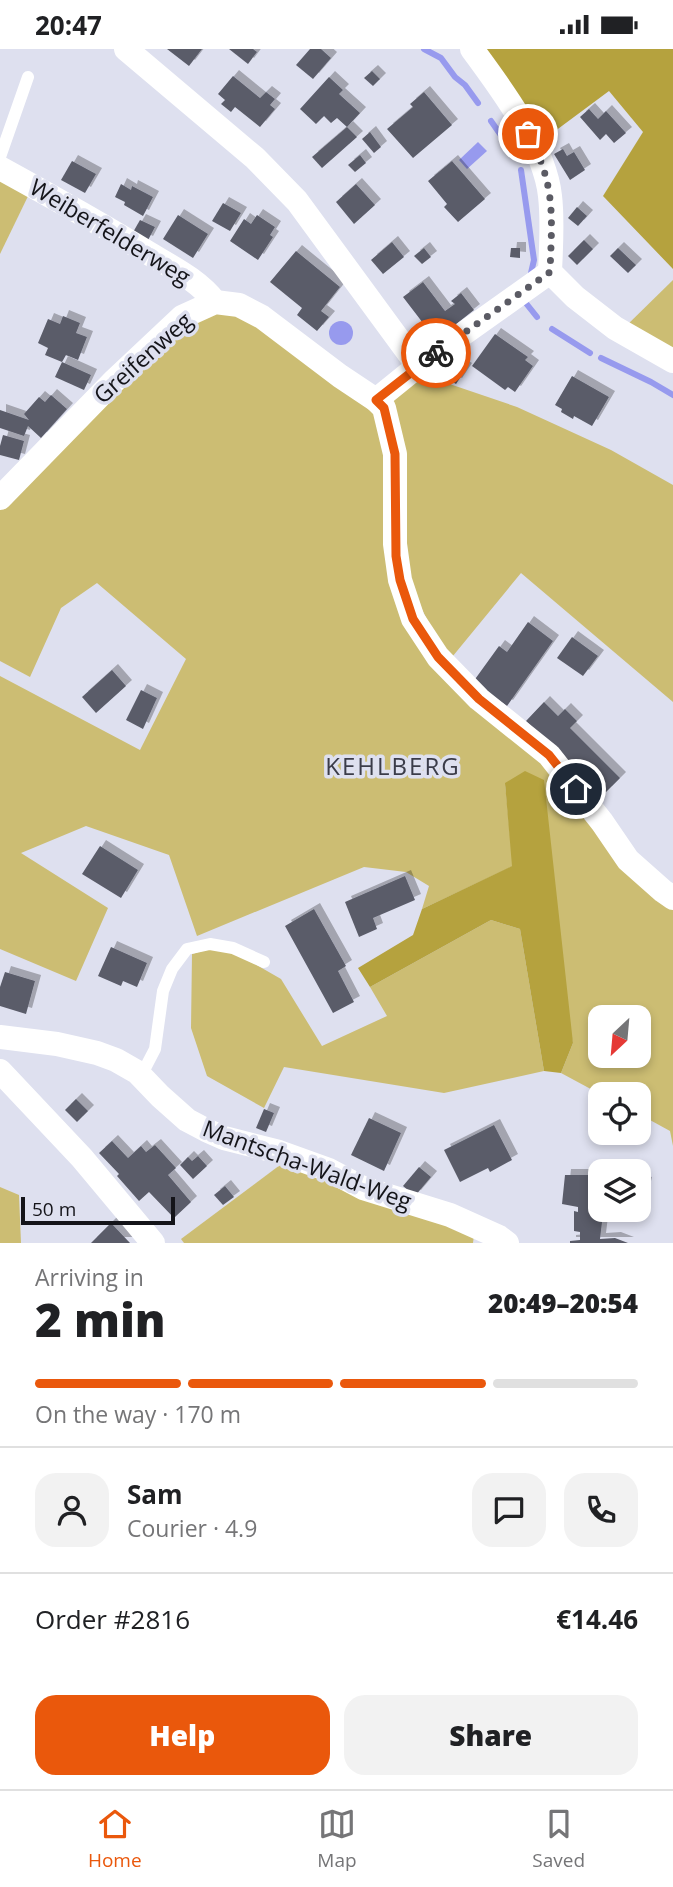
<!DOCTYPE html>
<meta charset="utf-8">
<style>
body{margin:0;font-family:"Open Sans",sans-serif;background:#f2f2f2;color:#202124;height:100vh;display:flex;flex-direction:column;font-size:26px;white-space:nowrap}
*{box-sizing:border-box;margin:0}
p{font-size:23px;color:#757577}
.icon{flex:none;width:38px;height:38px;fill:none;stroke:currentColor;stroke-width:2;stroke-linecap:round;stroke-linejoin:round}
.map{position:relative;height:1194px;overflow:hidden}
.panel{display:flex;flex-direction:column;background:#fff;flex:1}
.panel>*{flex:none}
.needle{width:46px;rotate:206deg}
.buttons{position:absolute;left:588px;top:956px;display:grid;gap:14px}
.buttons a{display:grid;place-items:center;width:63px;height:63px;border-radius:14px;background:#fff;box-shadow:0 4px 10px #0003;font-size:35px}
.scale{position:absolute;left:21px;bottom:18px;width:154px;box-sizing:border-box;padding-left:7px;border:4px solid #141419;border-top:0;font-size:19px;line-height:24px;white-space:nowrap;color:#141419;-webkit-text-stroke:5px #dee0ef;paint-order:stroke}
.pin{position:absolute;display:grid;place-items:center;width:60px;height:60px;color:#fff;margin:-30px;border:4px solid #fff;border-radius:50%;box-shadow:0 2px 7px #0007}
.courier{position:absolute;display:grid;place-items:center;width:70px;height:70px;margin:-35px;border:5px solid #ea580c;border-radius:50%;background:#fff;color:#222;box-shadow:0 2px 9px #0007}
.overview em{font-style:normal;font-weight:800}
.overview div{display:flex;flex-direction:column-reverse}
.overview{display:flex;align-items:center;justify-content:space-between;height:119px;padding:0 35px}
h1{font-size:46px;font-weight:800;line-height:52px}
.bar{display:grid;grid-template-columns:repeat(4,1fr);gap:10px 7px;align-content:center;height:84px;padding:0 35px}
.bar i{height:9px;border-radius:5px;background:#e0e0e0}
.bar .active{background:#ea580c}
.bar p{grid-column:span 4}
.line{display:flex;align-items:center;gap:18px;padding:0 35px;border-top:2px solid #e0e0e0}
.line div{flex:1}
.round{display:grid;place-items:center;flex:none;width:74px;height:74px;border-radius:21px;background:#f2f2f2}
.action{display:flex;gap:14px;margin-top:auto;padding:14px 35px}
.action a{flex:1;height:80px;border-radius:21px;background:#ea580c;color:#fff;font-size:28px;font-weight:800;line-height:80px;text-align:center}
.action a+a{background:#f2f2f2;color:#202124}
.status{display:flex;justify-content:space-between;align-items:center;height:49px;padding:0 35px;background:#fff;direction:ltr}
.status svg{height:19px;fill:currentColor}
.dock{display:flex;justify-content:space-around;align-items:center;height:98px;border-top:2px solid #e0e0e0;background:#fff;font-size:19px;color:#757577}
.dock a{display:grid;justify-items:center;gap:4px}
.dock .active{color:#ea580c}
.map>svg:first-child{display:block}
.green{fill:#ccbd73;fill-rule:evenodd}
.forest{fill:#b5a23e}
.water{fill:#979aee}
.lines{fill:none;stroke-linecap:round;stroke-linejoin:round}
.stream{stroke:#979aee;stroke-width:6}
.building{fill:#5a5c69;filter:url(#shadow)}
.lane{stroke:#fff;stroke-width:12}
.street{stroke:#fff;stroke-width:24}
.done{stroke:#5b5b64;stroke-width:7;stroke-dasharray:0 12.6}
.route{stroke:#ea580c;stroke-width:9}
.labels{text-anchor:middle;stroke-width:7;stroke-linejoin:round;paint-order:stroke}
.street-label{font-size:23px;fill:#141419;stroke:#dee0ef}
.neighbourhood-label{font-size:24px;letter-spacing:2px;fill:#3b3c49;stroke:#dee0ef}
</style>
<div class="status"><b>20:47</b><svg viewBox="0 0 49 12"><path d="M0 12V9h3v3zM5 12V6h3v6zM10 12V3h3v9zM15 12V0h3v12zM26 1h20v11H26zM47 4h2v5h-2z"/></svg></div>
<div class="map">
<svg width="673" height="1194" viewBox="0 0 673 1194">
<defs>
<filter id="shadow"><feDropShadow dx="6" dy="-6" stdDeviation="0" flood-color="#0004"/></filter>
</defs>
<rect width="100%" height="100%" fill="#dee0ef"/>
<g class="green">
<path d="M 0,124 L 31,141 L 0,205 Z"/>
<path d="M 673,231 L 673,307 L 623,280 Z"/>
<path d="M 235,261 L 377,360 L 414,587 L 530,697 L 673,858 L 673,1097 L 670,1082 L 639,1065 L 639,1045 L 600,1045 L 561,1024 L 573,994 L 505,734 L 513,817 L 422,860 L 429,837 L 406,823 L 364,818 L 197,887 L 169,806 L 86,777 L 21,804 L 108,859 L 76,932 L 0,900 L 0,627 L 140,701 L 186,610 L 97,534 L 61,559 L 30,628 L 0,612 L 0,461 L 193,270 ZM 600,968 L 639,968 L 639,1006 L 600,1006 Z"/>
<path d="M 423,326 L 517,358 L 611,401 L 673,436 L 673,653 L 521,524 L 448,613 L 407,530 L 388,351 Z"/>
<path d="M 491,871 L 520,880 L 544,1022 L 444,1044 L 284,1018 L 264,1059 L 207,1027 L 191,979 L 192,905 L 212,899 L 241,907 L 281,930 L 322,997 L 387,967 L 370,938 Z"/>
<path d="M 284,1113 L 475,1178 L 473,1194 L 184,1194 L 181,1190 Z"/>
<path d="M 0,1138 L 19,1146 L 21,1194 L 0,1194 Z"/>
</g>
<g class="forest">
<path d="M 483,0 L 673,0 L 673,220 L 603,147 L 643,83 L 609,42 L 543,91 Z"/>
<path d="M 525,722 L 544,731 L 573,994 L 561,1024 L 544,1022 L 520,880 L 491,871 L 370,938 L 358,919 L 413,886 L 422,860 L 512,817 L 505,734 Z"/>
</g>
<g class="water">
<path d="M 478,93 L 487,102 L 467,120 L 459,111 Z"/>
<circle cx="341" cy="284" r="12"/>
</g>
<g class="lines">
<g class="stream">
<path d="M 424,0 L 441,9 L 455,28 L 465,36 L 478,54"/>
<path d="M 491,72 L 516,108"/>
<path d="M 521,121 L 534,211 L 531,224"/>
<path d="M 525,253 L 537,268"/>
<path d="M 552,280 L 590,304"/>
<path d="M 601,309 L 651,333 L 673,346"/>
</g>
</g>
<g class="building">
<path d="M 167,0 L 202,0 L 189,17 Z"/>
<path d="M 229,0 L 253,0 L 257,3 L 248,15 Z"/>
<path d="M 310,0 L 321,0 L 331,9 L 313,30 L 296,16 Z"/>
<path d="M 372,22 L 380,30 L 373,37 L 364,29 Z"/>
<path d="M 233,27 L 260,49 L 266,43 L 275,50 L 270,56 L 275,60 L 260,78 L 235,58 L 231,63 L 221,55 L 225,51 L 218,45 Z"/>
<path d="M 329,28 L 343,41 L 339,45 L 360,64 L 347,78 L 337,69 L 331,74 L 324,67 L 316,75 L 300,60 Z"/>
<path d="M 424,43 L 452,76 L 413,109 L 387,80 L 413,58 L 410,55 Z"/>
<path d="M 589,60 L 598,70 L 606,62 L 626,84 L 614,94 L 606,85 L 600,91 L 580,68 Z"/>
<path d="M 347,78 L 357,88 L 322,119 L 312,108 Z"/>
<path d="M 370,83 L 381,98 L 374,104 L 362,90 Z"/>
<path d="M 563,100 L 567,107 L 574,103 L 585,121 L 570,131 L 554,105 Z"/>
<path d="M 360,106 L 366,114 L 355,123 L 348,116 Z"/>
<path d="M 72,112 L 96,125 L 85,144 L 61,131 Z"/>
<path d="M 452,112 L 485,150 L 458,173 L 444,158 L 447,155 L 428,132 Z"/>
<path d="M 121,135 L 131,141 L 132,137 L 153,148 L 143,167 L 124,156 L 125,153 L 115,148 Z"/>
<path d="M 356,135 L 375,156 L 354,175 L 336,153 Z"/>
<path d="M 223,154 L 241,164 L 230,182 L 212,172 Z"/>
<path d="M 577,158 L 587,167 L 578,177 L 568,169 Z"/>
<path d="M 178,166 L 208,185 L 193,209 L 163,190 Z"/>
<path d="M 257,166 L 275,178 L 270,186 L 273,188 L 258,211 L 230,192 L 244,170 L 251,175 Z"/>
<path d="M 140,171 L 155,178 L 147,193 L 132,185 Z"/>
<path d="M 584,191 L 593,200 L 577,216 L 568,207 Z"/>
<path d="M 392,193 L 404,208 L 383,225 L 371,211 Z"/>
<path d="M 424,199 L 431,208 L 422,215 L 414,207 Z"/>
<path d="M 511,199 L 520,199 L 520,209 L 510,208 Z"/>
<path d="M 618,199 L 636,216 L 628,224 L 610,207 Z"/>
<path d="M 296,202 L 340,238 L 321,262 L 329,268 L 317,282 L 297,266 L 302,259 L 270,233 Z"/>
<path d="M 423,233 L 445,262 L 455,255 L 451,252 L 461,244 L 474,261 L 431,295 L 421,282 L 426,278 L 403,248 Z"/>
<path d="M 63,267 L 80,274 L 76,284 L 87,288 L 78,311 L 66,306 L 62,313 L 45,306 L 48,299 L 38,294 L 48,270 L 60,275 Z"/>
<path d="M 495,285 L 528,308 L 525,311 L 533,317 L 515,343 L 508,338 L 505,341 L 472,317 Z"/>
<path d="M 451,310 L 466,320 L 456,335 L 440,325 Z"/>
<path d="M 62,313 L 91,326 L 84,341 L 55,328 Z"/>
<path d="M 572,327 L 609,348 L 592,377 L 574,367 L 573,370 L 561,363 L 562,360 L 555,356 Z"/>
<path d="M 51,346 L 67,360 L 41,389 L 28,377 L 24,387 L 0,379 L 0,361 L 29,371 L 24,365 L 39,348 L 45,353 Z"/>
<path d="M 3,386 L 24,392 L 19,411 L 0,406 L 0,397 Z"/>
<path d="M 528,573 L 553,592 L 507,657 L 473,633 L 499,597 L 507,603 Z"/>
<path d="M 572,588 L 598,607 L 583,627 L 557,609 Z"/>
<path d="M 112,621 L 126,637 L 96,664 L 82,648 Z"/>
<path d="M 141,641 L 157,649 L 143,680 L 126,671 Z"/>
<path d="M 544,653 L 558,667 L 565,660 L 577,672 L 570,679 L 620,729 L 606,743 L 584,721 L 579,725 L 526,672 Z"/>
<path d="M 100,797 L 138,821 L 121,849 L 82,825 Z"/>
<path d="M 405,827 L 415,851 L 373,869 L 377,880 L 359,888 L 345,853 Z"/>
<path d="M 314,860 L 346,917 L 338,922 L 354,953 L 333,964 L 285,877 Z"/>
<path d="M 111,898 L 147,914 L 137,938 L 123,932 L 121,937 L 98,927 Z"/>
<path d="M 5,923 L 35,932 L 26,965 L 0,957 L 0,938 Z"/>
<path d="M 76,1050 L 88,1062 L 77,1073 L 65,1061 Z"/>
<path d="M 264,1060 L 274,1064 L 266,1083 L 256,1079 Z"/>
<path d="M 369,1069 L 401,1084 L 384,1122 L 351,1106 Z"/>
<path d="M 494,1076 L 512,1111 L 490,1123 L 488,1119 L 460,1133 L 444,1101 Z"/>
<path d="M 112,1092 L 128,1109 L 141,1097 L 146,1103 L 155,1096 L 176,1119 L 168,1126 L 191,1153 L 174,1169 L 149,1143 L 139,1152 L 117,1127 L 119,1125 L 99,1104 Z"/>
<path d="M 198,1107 L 207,1117 L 193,1130 L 180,1116 L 188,1108 L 192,1112 Z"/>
<path d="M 419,1118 L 431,1128 L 415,1147 L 403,1137 Z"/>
<path d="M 565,1126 L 600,1126 L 600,1158 L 591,1158 L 591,1164 L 603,1165 L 600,1190 L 615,1189 L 628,1194 L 570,1194 L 570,1192 L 580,1191 L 580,1183 L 574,1182 L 574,1162 L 578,1163 L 578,1158 L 562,1155 Z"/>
<path d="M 639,1132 L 646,1134 L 640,1158 L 639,1158 Z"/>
<path d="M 225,1137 L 234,1148 L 223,1156 L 214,1146 Z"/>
<path d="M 618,1160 L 639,1160 L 638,1166 Z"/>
<path d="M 111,1174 L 130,1194 L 91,1194 Z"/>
</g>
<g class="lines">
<g class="lane">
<path d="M 0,108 L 28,28"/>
<path d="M 141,1027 L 155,1000 L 163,942 L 172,920 L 187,900 L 210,895 L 233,899 L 264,913"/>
</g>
<g class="street">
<path d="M 126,0 L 255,109 L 297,152 L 418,317"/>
<path d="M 472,0 C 501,39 545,98 550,147 C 553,172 551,198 550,223 L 575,248 L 615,279 L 673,312"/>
<path d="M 0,119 C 51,147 101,175 150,205 C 173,219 198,231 215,253"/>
<path d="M 376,351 L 418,317 L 550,223"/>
<path d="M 0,449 L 115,331 L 182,268 L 215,253 L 239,256 L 262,268 L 340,327 L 376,351 L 384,359 L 395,405 L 395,495 L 400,531 L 413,570 L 438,608 L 479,650 L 549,706 L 602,773 L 628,811 L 663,842 L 673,849"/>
<path d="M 0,988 L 57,995 L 97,1004 L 116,1011 L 137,1023 L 160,1047 L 187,1071 L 206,1081 L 224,1089 L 279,1103 L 329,1121 L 363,1139 L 450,1166 L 499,1188 L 507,1194"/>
<path d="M 0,1022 L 82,1109 L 153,1194"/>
</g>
</g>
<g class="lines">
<path class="done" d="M 436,304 L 550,223 C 552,167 556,136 528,85"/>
<path class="route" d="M 436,304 L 376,351 L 384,359 L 395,405 L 396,507 L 400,531 L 413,570 L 438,608 L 479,650 L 549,706 L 576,740"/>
</g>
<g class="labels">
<g class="street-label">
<text transform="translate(110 183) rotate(31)" y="8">Weiberfelderweg</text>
<text transform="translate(143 309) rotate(-42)" y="8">Greifenweg</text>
<text transform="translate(307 1116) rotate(20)" y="8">Mantscha-Wald-Weg</text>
</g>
<g class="neighbourhood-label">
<text x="393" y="726">KEHLBERG</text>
</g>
</g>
</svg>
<div class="buttons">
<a><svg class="needle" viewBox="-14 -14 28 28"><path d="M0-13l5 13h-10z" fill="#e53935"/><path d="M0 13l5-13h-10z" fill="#757577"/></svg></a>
<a><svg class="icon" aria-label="locate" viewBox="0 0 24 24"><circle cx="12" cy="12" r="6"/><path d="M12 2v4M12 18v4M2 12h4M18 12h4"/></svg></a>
<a><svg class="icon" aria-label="layers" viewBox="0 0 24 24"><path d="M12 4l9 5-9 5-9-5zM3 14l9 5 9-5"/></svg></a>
</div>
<div class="scale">50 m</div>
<div class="pin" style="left:528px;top:85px;background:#ea580c"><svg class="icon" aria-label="bag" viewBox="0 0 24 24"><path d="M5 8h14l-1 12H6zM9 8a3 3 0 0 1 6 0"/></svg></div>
<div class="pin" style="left:576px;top:740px;background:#1f2937"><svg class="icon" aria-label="home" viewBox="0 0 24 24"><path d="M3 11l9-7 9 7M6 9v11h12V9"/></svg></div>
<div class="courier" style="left:436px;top:304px"><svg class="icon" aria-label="bike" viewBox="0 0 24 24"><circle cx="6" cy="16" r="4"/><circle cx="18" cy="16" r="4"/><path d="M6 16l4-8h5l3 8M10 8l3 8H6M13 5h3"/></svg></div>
</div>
<section class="panel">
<div class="overview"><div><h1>2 min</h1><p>Arriving in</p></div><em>20:49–20:54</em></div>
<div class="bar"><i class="active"></i><i class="active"></i><i class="active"></i><i></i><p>On the way · 170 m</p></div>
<div class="line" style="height:126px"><a class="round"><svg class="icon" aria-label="person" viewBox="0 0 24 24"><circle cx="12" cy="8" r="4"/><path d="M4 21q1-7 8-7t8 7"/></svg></a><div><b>Sam</b><p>Courier · 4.9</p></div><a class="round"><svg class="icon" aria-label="chat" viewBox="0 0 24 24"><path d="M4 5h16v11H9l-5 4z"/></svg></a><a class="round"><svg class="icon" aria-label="phone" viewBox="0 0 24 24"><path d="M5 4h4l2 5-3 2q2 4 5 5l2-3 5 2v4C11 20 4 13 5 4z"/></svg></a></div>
<div class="line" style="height:91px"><div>Order #2816</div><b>€14.46</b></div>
<div class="action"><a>Help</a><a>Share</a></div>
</section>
<nav class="dock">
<a class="active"><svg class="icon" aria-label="home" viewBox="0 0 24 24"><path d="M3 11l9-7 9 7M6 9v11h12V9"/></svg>Home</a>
<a><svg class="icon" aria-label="map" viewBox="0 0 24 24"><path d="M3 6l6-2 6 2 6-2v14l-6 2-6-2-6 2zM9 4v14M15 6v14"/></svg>Map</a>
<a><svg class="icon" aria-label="saved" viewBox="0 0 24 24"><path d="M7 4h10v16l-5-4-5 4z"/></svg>Saved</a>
</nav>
